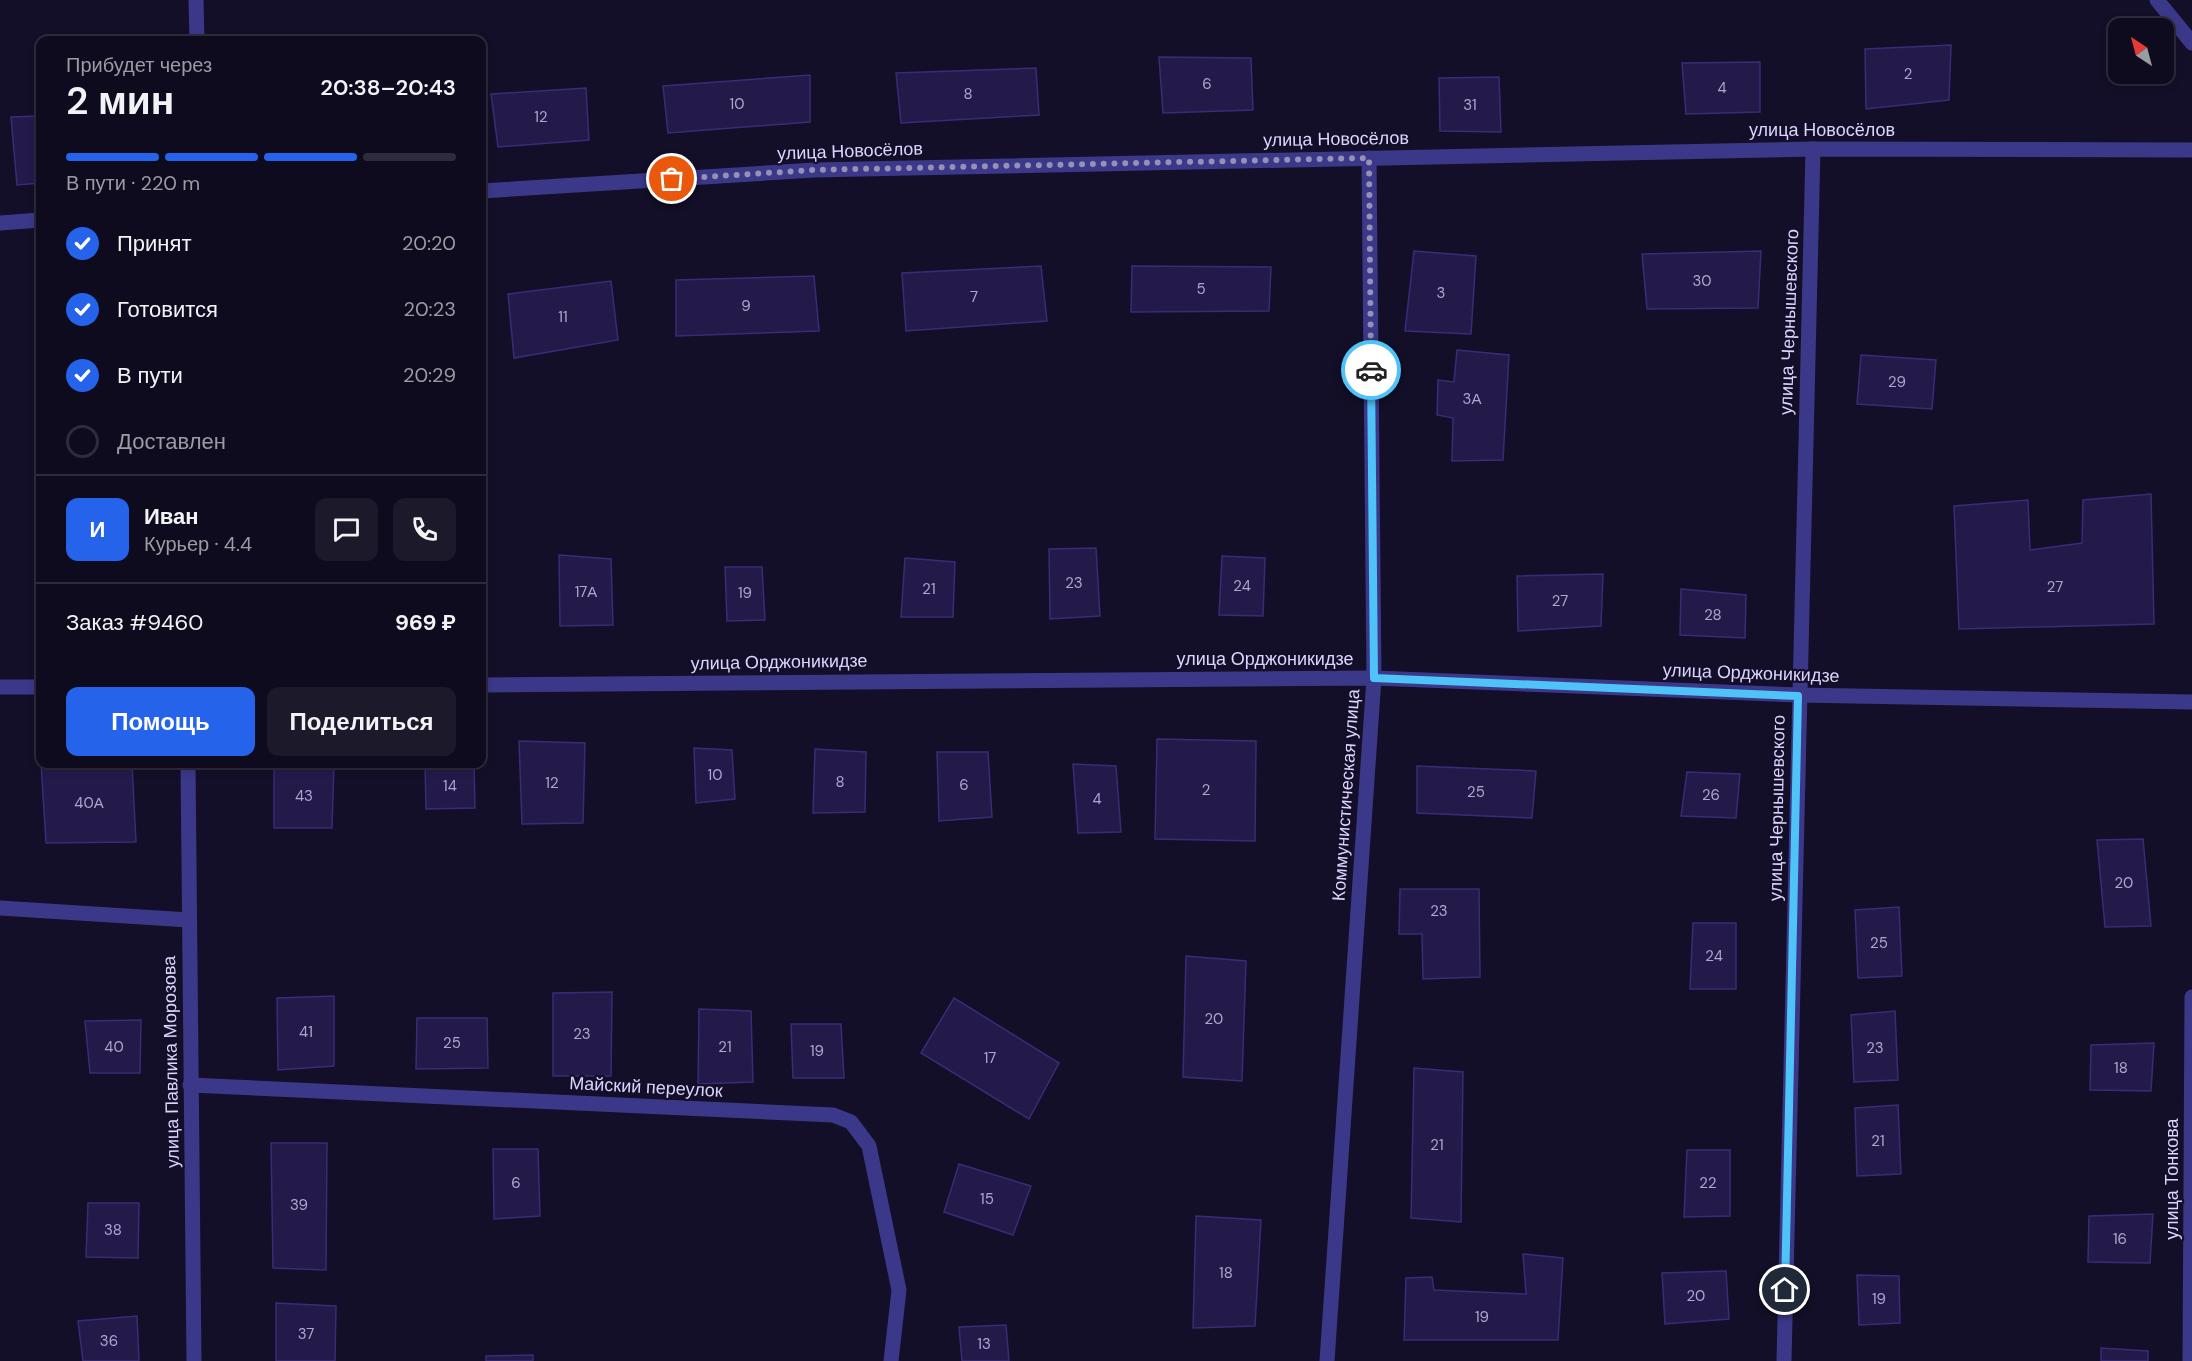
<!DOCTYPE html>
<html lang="ru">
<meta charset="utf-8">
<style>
body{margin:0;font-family:"DM Sans",sans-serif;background:#1c192b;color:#f1f3f6;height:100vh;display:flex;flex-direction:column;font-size:22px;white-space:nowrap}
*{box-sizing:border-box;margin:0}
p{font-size:20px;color:#9b9ba4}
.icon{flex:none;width:33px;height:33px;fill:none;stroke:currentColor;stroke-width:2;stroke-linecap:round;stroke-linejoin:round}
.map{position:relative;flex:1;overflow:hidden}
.side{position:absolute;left:36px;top:36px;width:450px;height:732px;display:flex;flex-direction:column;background:#0e0b1e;border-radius:12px;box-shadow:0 3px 9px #0003,0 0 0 2px #2e2b3c}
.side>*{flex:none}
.needle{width:39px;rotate:324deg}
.tools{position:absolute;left:2108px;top:18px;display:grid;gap:12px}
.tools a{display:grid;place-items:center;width:66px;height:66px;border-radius:12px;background:#0e0b1e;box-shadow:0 3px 9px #0003,0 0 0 2px #2e2b3c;font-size:30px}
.pin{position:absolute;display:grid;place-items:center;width:51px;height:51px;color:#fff;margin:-26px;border:3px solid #fff;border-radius:50%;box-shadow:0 2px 6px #0007}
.courier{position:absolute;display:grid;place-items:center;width:60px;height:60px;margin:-30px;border:4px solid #4fc3f7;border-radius:50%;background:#fff;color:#222;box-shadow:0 2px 8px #0007}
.overview em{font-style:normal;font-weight:600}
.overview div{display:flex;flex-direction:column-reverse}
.overview{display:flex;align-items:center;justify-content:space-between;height:102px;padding:0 30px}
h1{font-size:39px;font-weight:600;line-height:45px}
.bar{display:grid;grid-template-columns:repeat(4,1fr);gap:9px 6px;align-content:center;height:72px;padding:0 30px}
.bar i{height:8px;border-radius:4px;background:#2e2b3c}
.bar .selected{background:#2563eb}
.bar p{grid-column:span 4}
.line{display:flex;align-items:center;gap:15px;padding:0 30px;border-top:2px solid #2e2b3c}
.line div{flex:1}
.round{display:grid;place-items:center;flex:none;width:63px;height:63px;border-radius:12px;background:#1c192b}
ol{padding:0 30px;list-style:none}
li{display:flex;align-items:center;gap:18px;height:66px}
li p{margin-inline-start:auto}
li .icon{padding:6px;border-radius:50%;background:#2563eb;color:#fff;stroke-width:4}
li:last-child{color:#9b9ba4}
li i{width:33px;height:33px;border:3px solid #2e2b3c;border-radius:50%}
.cta{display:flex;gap:12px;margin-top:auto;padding:12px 30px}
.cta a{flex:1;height:69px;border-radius:12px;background:#2563eb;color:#fff;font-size:24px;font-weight:600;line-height:69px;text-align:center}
.cta a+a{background:#1c192b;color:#f1f3f6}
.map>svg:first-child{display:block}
.building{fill:#241a4a;stroke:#3a2b77;stroke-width:1.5}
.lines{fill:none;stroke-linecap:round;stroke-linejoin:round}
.minor{stroke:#3b3889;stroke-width:15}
.tertiary{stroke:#3b3889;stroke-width:15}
.done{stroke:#9590b4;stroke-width:6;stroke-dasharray:0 10.8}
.route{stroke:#4fc3f7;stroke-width:8}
.labels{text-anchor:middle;stroke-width:4.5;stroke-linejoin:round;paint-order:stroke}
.number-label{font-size:15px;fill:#ada6d2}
.street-label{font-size:18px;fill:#dbd5ff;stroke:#130f28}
</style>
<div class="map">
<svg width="2192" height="1361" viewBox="0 0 2192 1361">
<rect width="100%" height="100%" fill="#130f28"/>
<g class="building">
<path d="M 1951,45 L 1949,100 L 1866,109 L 1865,49 Z"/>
<path d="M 1159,57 L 1251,58 L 1253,110 L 1163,113 Z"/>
<path d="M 1760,62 L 1760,112 L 1686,114 L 1682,63 Z"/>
<path d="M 1036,68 L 1039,115 L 901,123 L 896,73 Z"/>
<path d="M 810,75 L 810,122 L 668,133 L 663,86 Z"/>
<path d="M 1499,77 L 1501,132 L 1440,131 L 1439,78 Z"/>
<path d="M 586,88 L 589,140 L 498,147 L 491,94 Z"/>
<path d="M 40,116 L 40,183 L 17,185 L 11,117 Z"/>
<path d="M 1414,251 L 1476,256 L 1471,334 L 1405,331 Z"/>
<path d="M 1761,251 L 1758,308 L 1647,309 L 1642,254 Z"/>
<path d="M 1041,266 L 1047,321 L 906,331 L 902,273 Z"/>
<path d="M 1132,266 L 1271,267 L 1269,311 L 1131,312 Z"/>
<path d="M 814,276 L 819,331 L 676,336 L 676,280 Z"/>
<path d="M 611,281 L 618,340 L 514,358 L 508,294 Z"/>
<path d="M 1457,350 L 1509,355 L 1503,460 L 1452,461 L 1453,418 L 1437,415 L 1438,380 L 1454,382 Z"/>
<path d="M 1861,355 L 1936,360 L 1932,409 L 1857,404 Z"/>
<path d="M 2151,494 L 2154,624 L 1959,629 L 1954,506 L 2028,500 L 2030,550 L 2082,543 L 2083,500 Z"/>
<path d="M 1096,548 L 1100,616 L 1050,619 L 1049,549 Z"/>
<path d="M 559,555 L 611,559 L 613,625 L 560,626 Z"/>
<path d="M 1222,556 L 1265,558 L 1263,616 L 1219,615 Z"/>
<path d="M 905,558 L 955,562 L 953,617 L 901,617 Z"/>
<path d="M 725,567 L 762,567 L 765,620 L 727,621 Z"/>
<path d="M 1603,574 L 1601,626 L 1518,631 L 1517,576 Z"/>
<path d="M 1681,589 L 1746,595 L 1745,638 L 1680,635 Z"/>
<path d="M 1157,739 L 1256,741 L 1255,841 L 1155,839 Z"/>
<path d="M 519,741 L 585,743 L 583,823 L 522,824 Z"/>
<path d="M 694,748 L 732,750 L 735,799 L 696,803 Z"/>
<path d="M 815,749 L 866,752 L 865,812 L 813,813 Z"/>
<path d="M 937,752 L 988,752 L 992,817 L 939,821 Z"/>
<path d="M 41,764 L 132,764 L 136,842 L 46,843 Z"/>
<path d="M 274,764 L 334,764 L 332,828 L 274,828 Z"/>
<path d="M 425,764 L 474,764 L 475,808 L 426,809 Z"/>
<path d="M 1073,764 L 1116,766 L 1121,832 L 1078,833 Z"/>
<path d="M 1417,766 L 1536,771 L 1532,818 L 1417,813 Z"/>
<path d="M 1687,772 L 1740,774 L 1736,818 L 1681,816 Z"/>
<path d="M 2143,839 L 2151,926 L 2105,927 L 2097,840 Z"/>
<path d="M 1400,889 L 1479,889 L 1480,977 L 1423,979 L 1422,934 L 1399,934 Z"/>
<path d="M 1899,907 L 1902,976 L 1858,978 L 1855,910 Z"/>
<path d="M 1693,923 L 1736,923 L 1736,989 L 1690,989 Z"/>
<path d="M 1186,956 L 1246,961 L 1242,1081 L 1183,1077 Z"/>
<path d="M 612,992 L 611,1076 L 553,1076 L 553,993 Z"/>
<path d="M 334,996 L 334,1066 L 278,1070 L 277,998 Z"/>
<path d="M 954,998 L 1059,1063 L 1029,1119 L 921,1053 Z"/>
<path d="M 699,1009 L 751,1011 L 753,1082 L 698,1084 Z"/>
<path d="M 1895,1011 L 1898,1080 L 1854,1082 L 1851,1015 Z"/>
<path d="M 417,1018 L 487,1018 L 488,1068 L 416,1069 Z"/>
<path d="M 141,1020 L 140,1073 L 90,1073 L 85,1021 Z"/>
<path d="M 791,1024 L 841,1024 L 844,1078 L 793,1078 Z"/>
<path d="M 2154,1043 L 2151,1091 L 2090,1090 L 2091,1045 Z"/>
<path d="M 1414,1068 L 1463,1072 L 1461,1222 L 1411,1218 Z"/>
<path d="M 1898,1105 L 1901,1174 L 1857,1176 L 1855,1108 Z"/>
<path d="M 271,1143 L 327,1143 L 326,1270 L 273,1268 Z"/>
<path d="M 493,1149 L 538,1149 L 540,1216 L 494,1219 Z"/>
<path d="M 1687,1150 L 1730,1150 L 1730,1216 L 1684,1217 Z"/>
<path d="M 959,1164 L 1031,1186 L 1013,1235 L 944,1212 Z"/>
<path d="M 88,1203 L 139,1203 L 138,1258 L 86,1257 Z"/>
<path d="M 2153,1214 L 2150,1263 L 2088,1262 L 2089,1216 Z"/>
<path d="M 1196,1216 L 1261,1220 L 1255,1326 L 1193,1328 Z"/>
<path d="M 1523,1254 L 1563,1258 L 1558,1340 L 1404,1340 L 1406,1278 L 1432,1277 L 1434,1290 L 1526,1294 Z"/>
<path d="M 1726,1271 L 1729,1319 L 1665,1324 L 1662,1273 Z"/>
<path d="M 1857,1275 L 1899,1276 L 1900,1323 L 1859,1325 Z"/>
<path d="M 276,1303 L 336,1306 L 335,1361 L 276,1361 Z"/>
<path d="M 137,1316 L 139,1361 L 83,1361 L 78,1321 Z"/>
<path d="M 1006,1325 L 1009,1361 L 962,1361 L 959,1327 Z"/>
<path d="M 2101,1348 L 2148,1351 L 2148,1361 L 2101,1361 Z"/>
<path d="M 533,1355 L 533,1361 L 486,1361 L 486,1356 Z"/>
</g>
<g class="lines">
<g class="minor">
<path d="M 196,0 L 197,40"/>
<path d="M 2157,0 L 2192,43"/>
<path d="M 482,685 L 1374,678 L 1798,695 L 2192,702"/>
<path d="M 0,687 L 40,687"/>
<path d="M 188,764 L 194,1361"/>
<path d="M 0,908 L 189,920"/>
<path d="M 190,1085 L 833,1115 L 851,1122 L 869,1146 L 899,1290 L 891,1361"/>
<path d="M 1327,1361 L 1374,678 L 1369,158"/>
<path d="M 1784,1361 L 1813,149"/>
<path d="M 2190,1361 L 2192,997"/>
</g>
<g class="tertiary">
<path d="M 482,191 L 814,170 L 1813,149 L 2192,150"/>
<path d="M 0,223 L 40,220"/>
</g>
</g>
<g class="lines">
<path class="done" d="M 672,179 L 814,170 L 1369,158 L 1371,370"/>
<path class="route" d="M 1371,370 L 1374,678 L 1798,696 L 1785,1290"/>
</g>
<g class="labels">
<g class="number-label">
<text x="1908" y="79">2</text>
<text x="1207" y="89">6</text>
<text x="1722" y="93">4</text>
<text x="968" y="99">8</text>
<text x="737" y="109">10</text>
<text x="1470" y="110">31</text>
<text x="541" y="122">12</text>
<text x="1702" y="286">30</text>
<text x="1201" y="294">5</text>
<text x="1441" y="298">3</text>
<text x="974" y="302">7</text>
<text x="746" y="311">9</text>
<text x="563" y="322">11</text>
<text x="1897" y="387">29</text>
<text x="1472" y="404">3А</text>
<text x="1074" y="588">23</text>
<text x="1242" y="591">24</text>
<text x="2055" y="592">27</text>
<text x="929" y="594">21</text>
<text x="586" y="597">17А</text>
<text x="745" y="598">19</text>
<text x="1560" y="606">27</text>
<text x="1713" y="620">28</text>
<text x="715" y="780">10</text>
<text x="840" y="787">8</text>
<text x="552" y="788">12</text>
<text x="964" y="790">6</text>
<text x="450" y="791">14</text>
<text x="1206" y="795">2</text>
<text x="1476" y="797">25</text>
<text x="1711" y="800">26</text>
<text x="304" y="801">43</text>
<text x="1097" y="804">4</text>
<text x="89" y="808">40А</text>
<text x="2124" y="888">20</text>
<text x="1439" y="916">23</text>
<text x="1879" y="948">25</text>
<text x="1714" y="961">24</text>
<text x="1214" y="1024">20</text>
<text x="306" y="1037">41</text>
<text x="582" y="1039">23</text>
<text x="452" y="1048">25</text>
<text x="114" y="1052">40</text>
<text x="725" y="1052">21</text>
<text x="1875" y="1053">23</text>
<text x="817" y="1056">19</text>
<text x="990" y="1063">17</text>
<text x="2121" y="1073">18</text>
<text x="1878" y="1146">21</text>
<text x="1437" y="1150">21</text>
<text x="516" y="1188">6</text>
<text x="1708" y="1188">22</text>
<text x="987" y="1204">15</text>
<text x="299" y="1210">39</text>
<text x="113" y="1235">38</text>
<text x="2120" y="1244">16</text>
<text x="1226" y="1278">18</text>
<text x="1696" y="1301">20</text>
<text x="1879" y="1304">19</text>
<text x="1482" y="1322">19</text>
<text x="306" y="1339">37</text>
<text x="109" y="1346">36</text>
<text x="984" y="1349">13</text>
</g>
<g class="street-label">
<text x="1822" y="136">улица Новосёлов</text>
<text transform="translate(1336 139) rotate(-1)" y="6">улица Новосёлов</text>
<text transform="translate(850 151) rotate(-2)" y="6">улица Новосёлов</text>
<text transform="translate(1789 322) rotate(-88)" y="6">улица Чернышевского</text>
<text x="1265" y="665">улица Орджоникидзе</text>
<text transform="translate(779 662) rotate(-1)" y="6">улица Орджоникидзе</text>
<text transform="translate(1751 673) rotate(2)" y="6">улица Орджоникидзе</text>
<text transform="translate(1346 795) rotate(-86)" y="6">Коммунистическая улица</text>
<text transform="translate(1777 808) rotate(-89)" y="6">улица Чернышевского</text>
<text transform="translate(171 1062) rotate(-91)" y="6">улица Павлика Морозова</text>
<text transform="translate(646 1087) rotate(3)" y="6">Майский переулок</text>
<text transform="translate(2172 1179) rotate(-90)" y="6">улица Тонкова</text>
</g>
</g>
</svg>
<div class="tools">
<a><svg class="needle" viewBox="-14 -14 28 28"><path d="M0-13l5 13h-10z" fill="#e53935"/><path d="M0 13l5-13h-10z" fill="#9b9ba4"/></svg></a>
</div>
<div class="pin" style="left:672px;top:179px;background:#ea580c"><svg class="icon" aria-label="bag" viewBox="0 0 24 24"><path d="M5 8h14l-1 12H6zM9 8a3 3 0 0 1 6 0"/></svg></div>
<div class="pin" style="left:1785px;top:1290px;background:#1f2937"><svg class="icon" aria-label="home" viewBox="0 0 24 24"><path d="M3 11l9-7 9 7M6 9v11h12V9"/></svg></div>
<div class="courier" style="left:1371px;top:370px"><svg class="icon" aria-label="car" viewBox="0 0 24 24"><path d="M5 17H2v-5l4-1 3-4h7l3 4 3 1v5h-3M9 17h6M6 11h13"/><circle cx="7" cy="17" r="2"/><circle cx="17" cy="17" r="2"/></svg></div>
<section class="side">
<div class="overview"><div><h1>2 мин</h1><p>Прибудет через</p></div><em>20:38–20:43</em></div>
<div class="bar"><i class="selected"></i><i class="selected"></i><i class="selected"></i><i></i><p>В пути · 220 m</p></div>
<ol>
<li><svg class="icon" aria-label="check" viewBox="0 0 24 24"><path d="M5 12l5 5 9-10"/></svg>Принят<p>20:20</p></li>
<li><svg class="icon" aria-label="check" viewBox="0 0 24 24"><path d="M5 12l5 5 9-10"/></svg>Готовится<p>20:23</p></li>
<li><svg class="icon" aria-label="check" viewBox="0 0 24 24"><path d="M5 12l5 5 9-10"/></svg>В пути<p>20:29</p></li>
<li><i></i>Доставлен</li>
</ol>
<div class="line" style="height:108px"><b class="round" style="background:#2563eb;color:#fff">И</b><div><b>Иван</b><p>Курьер · 4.4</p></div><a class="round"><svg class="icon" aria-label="chat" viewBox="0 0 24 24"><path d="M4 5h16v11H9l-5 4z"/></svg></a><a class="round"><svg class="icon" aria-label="phone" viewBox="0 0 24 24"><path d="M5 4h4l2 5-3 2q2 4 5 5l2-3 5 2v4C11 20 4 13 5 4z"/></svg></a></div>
<div class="line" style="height:78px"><div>Заказ #9460</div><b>969 ₽</b></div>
<div class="cta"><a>Помощь</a><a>Поделиться</a></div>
</section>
</div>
